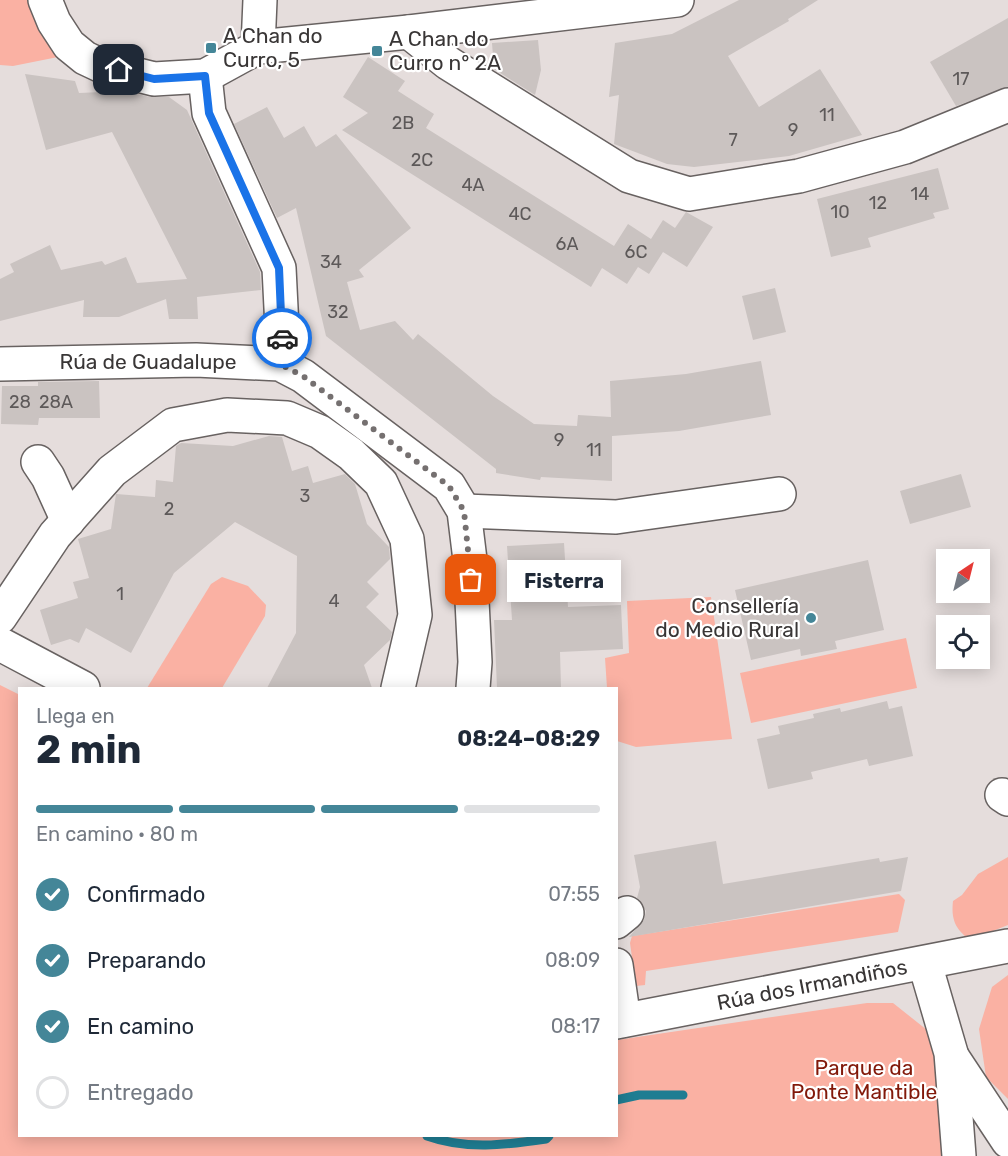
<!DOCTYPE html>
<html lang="es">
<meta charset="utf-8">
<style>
body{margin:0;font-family:Rubik,sans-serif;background:#f2f2f3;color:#1f2937;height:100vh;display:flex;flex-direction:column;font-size:22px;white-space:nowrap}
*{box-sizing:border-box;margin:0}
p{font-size:20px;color:#747a83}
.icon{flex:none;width:33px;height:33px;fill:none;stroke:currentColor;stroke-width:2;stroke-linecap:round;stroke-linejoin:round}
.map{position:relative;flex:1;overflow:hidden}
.details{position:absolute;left:18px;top:687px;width:600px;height:450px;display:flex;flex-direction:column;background:#fff;border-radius:0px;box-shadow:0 3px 15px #0003}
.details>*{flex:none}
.needle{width:39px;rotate:35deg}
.buttons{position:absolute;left:936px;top:549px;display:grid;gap:12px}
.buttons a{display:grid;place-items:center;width:54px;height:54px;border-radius:0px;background:#fff;box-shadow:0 3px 15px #0003;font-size:30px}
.pin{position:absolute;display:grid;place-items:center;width:51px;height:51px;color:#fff;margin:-26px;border-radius:12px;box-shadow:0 3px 9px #0006}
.courier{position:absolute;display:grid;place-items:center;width:60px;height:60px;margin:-30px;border:4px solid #1a73e8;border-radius:50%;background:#fff;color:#222;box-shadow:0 2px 8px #0007}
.bubble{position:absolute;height:42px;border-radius:0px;background:#fff;box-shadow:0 3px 15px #0003;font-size:20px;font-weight:700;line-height:42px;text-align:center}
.overview em{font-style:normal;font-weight:700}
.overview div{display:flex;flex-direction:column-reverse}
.overview{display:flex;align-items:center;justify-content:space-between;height:102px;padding:0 18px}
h1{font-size:39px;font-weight:700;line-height:45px}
.bar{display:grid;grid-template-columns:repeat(4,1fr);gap:9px 6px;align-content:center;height:72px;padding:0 18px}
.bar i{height:8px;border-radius:4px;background:#e0e1e3}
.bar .on{background:#448698}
.bar p{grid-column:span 4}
ol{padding:0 18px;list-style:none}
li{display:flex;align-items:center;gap:18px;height:66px}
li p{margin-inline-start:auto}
li .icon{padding:6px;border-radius:50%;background:#448698;color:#fff;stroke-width:4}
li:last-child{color:#747a83}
li i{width:33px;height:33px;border:3px solid #e0e1e3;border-radius:50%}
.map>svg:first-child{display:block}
.green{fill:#fab1a3}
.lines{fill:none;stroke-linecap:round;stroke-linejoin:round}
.stream{stroke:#1f7d92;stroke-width:9}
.building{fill:#cac3c1}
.minor-casing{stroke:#686261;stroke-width:36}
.minor{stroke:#fff;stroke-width:33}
.done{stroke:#757070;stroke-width:6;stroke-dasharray:0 10.8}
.route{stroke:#1a73e8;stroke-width:8}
.poi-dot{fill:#448698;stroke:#fff;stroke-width:2}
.labels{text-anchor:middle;stroke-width:4.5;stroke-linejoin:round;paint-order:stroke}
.number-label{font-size:18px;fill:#5d5959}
.poi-label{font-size:21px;fill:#393636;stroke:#fff;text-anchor:start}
.street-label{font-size:21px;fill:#393636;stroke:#fff}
.park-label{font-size:21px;fill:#82190a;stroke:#fff}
</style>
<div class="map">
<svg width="1008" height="1156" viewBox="0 0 1008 1156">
<rect width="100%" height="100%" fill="#e5dddc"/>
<g class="green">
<path d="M 0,0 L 34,0 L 68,55 L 13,66 L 0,65 Z"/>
<path d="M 222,577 L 248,586 L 266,605 L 265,616 L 222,688 L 147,688 L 211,584 Z"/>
<path d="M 711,597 L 732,739 L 636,747 L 617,741 L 616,688 L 607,688 L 605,658 L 629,653 L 627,601 Z"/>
<path d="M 906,638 L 917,688 L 751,723 L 740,673 Z"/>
<path d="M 0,685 L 20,695 L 20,1136 L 616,1136 L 617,1040 L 867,1003 L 893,1003 L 927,1030 L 946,1082 L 942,1156 L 0,1156 Z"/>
<path d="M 1008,857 L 1008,925 L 970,940 C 955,929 951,919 953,901 L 962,895 L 978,874 Z"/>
<path d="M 899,894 L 905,900 L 898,932 L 646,971 L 645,985 L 636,986 L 630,943 L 632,936 Z"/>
<path d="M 1008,975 L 1008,1099 L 986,1077 L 979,1029 L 992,987 Z"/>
</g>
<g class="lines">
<g class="stream">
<path d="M 616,1100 L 639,1095 L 683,1095"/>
<path d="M 427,1136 C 466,1150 505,1145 546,1139 L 549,1136"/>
</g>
</g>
<g class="building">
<path d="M 739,0 L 818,0 L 788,19 L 789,21 L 728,56 L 759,107 L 820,69 L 862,135 L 789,156 L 694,167 L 667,164 L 614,144 L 619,95 L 609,97 L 615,43 L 672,34 Z"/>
<path d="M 1008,18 L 1008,87 L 956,106 L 930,62 Z"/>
<path d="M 538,40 L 541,70 L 535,95 L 494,69 L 492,43 Z"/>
<path d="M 368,57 L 405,81 L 398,91 L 434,114 L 426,128 L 614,246 L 628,224 L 651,239 L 663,220 L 675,228 L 686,212 L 713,227 L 687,267 L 663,252 L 649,274 L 638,267 L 627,284 L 602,268 L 591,287 L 342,130 L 368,113 L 343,97 Z"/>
<path d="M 25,74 L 75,81 L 79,93 L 125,91 L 150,97 L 169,97 L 187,110 L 260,272 L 261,290 L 197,297 L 198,319 L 169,319 L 166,299 L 119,317 L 83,317 L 84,300 L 0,321 L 0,279 L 14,272 L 10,264 L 50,245 L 61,270 L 102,261 L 105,265 L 126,257 L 137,283 L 187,279 L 112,132 L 46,150 Z"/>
<path d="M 267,107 L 284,138 L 304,126 L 316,147 L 336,134 L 411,228 L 359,270 L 364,277 L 347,282 L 360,330 L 395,321 L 413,340 L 418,334 L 493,396 L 534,424 L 577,426 L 578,415 L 611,417 L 610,381 L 686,374 L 761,361 L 771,415 L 679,431 L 612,436 L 612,481 L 541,477 L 540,480 L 496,473 L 496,469 L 326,336 L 296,208 L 277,218 L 234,124 Z"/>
<path d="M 938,168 L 949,209 L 933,213 L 935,218 L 868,238 L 871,247 L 831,257 L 817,199 Z"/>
<path d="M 775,288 L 786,332 L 753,340 L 742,296 Z"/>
<path d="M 99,381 L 100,418 L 39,418 L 38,425 L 1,424 L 2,386 L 38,386 L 38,382 Z"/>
<path d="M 269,436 L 282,437 L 292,471 L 308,466 L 313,483 L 345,474 L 355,484 L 367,524 L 389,547 L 390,559 L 367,582 L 379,594 L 366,607 L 392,632 L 390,640 L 364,665 L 372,688 L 267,688 L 296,633 L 297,556 L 235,522 L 174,573 L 131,653 L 86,628 L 79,643 L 70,639 L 51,645 L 40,610 L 78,598 L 73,582 L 89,578 L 78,539 L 111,529 L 116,494 L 155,497 L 156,480 L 173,482 L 176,446 L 181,443 L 233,446 Z"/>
<path d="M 961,474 L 971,507 L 910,524 L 900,491 Z"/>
<path d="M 564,543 L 568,607 L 621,605 L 623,649 L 560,652 L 561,688 L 497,688 L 494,620 L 512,620 L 507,546 Z"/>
<path d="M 868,560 L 884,630 L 835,641 L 837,649 L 801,656 L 800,649 L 751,660 L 735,590 Z"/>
<path d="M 887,701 L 889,709 L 902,706 L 913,756 L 869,766 L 867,759 L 811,772 L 813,779 L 768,789 L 757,739 L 780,734 L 778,726 L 814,718 L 813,714 L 840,708 L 841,712 Z"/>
<path d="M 716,841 L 723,884 L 879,858 L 880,862 L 908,857 L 901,891 L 629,937 L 644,920 L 646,911 L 637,898 L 640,887 L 634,855 Z"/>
</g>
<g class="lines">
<defs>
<g id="minor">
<path d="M 45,0 L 54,22 L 69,45 L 85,58 L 102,66 L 154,79 L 205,76 L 258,47 L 409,32 L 677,0"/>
<path d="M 409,32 L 448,63 L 629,176 L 689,194 L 799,176 L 905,147 L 1008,105"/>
<path d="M 258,47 L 260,0"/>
<path d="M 205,76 L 209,113 L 279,268 L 282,328 L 280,364"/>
<path d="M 0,364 L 196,360 L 280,364 L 303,376 L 449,486 L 464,511 L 470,560 L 475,662 L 473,688"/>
<path d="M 38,462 L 48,477 L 68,521"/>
<path d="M 464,511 L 616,517 L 779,494"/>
<path d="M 0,617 L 55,535 L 112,471 L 173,425 L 227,415 L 287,418 L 320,432 L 351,454 L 381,483 L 407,539 L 415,615 L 398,688"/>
<path d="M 0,644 L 83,688"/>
<path d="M 1002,795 L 1008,799"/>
<path d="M 616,922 L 627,913"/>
<path d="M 925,964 L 951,1053 L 959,1156"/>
<path d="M 616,965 L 624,1020"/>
<path d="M 616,1022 L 1008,946"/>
<path d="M 953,1058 L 1008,1141"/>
</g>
</defs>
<use href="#minor" class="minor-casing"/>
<use href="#minor" class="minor"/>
</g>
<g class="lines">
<path class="done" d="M 282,338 L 280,364 L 303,376 L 449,486 L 464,511 L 471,580"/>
<path class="route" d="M 119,70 L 154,79 L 205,76 L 209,113 L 279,268 L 282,338"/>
</g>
<g class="poi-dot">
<rect x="205" y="42" width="12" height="12" rx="3"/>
<rect x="371" y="45" width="12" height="12" rx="3"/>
<circle cx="811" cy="618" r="6"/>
</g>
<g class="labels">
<g class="number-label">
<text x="961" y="85">17</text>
<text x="827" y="121">11</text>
<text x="403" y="129">2B</text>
<text x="793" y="136">9</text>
<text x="733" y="146">7</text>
<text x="422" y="166">2C</text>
<text x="473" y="191">4A</text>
<text x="920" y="200">14</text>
<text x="878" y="209">12</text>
<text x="840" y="218">10</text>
<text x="520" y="220">4C</text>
<text x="567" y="250">6A</text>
<text x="636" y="258">6C</text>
<text x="331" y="268">34</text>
<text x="338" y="318">32</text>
<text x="20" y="408">28</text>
<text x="56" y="408">28A</text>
<text x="559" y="446">9</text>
<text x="594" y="456">11</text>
<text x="305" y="502">3</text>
<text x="169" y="515">2</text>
<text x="120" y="600">1</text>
<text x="334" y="607">4</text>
</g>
<g class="poi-label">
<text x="223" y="43">A Chan do<tspan x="223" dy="24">Curro, 5</tspan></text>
<text x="389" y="46">A Chan do<tspan x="389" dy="24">Curro n° 2A</tspan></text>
<text x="799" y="613" text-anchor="end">Consellería<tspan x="799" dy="24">do Medio Rural</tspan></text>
</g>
<g class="street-label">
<text x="148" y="369">Rúa de Guadalupe</text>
<text transform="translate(812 985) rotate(-11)" y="7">Rúa dos Irmandiños</text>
</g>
<g class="park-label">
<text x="864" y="1075">Parque da<tspan x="864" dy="24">Ponte Mantible</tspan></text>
</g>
</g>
</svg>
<div class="buttons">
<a><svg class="needle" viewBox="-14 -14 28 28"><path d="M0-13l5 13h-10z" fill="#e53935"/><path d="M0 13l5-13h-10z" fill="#747a83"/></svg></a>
<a><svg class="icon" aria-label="locate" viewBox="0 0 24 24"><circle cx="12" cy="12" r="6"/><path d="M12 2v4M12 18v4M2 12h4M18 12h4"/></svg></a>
</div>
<div class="pin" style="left:471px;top:580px;background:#ea580c"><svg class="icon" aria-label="bag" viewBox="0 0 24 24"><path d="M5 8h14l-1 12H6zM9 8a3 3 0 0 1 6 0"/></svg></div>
<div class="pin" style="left:119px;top:70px;background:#1f2937"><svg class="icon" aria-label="home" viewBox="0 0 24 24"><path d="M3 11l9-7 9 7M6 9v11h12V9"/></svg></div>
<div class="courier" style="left:282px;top:338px"><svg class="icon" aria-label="car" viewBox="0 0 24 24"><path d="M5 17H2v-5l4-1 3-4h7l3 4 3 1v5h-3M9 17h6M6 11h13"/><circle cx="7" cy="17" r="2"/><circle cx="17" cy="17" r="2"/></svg></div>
<div class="bubble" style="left:507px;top:560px;width:114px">Fisterra</div>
<section class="details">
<div class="overview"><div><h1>2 min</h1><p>Llega en</p></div><em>08:24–08:29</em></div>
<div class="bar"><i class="on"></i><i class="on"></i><i class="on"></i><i></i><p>En camino · 80 m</p></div>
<ol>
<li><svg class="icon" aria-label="check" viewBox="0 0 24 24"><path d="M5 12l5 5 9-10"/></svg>Confirmado<p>07:55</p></li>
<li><svg class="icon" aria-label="check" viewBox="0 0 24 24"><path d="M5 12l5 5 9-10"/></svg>Preparando<p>08:09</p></li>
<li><svg class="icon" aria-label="check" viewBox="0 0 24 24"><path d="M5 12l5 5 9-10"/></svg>En camino<p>08:17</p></li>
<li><i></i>Entregado</li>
</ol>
</section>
</div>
